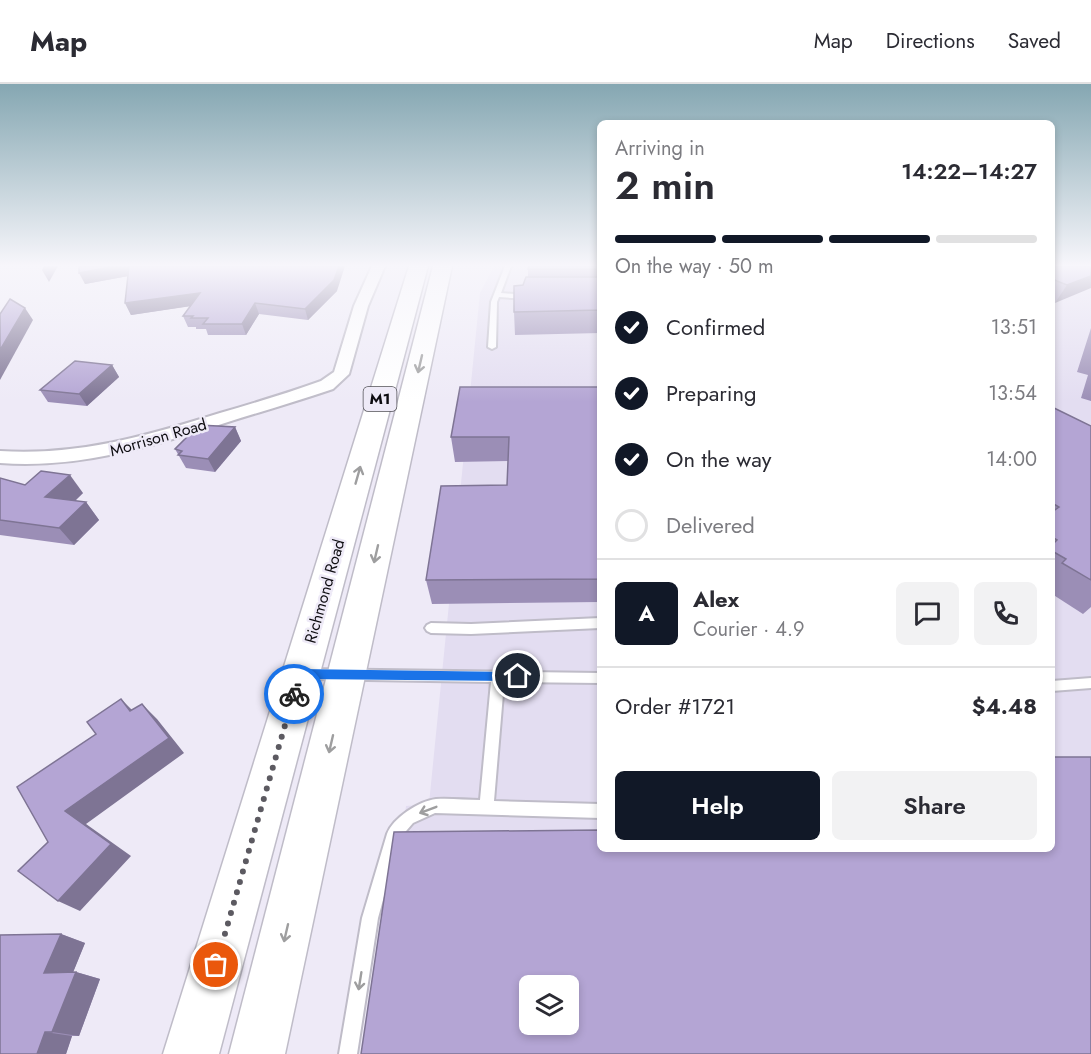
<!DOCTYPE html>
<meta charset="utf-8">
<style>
body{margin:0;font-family:Jost,sans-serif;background:#f2f2f3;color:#2b2b33;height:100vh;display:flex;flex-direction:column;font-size:22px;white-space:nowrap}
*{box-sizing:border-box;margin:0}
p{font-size:20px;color:#7c7c81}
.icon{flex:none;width:33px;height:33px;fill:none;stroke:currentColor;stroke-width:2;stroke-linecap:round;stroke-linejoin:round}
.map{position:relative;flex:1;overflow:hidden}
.sheet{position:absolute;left:597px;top:36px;width:458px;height:732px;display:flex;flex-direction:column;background:#fff;border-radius:9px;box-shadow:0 3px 9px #0003}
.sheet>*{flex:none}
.buttons{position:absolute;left:519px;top:891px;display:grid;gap:12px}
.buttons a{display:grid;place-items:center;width:60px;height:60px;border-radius:9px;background:#fff;box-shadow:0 3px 9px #0003;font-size:30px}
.pin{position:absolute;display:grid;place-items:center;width:51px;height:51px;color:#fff;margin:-26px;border:3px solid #fff;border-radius:50%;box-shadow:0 2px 6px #0007}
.courier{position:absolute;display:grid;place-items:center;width:60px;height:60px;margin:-30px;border:4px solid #1a73e8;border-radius:50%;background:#fff;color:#222;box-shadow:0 2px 8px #0007}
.overview em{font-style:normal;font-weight:600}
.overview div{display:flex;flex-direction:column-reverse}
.overview{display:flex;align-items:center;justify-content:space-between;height:102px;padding:0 18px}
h1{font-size:39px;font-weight:600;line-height:45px}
.bar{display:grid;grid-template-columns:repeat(4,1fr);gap:9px 6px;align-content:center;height:72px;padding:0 18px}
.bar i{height:8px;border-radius:4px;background:#e1e1e2}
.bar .active{background:#111827}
.bar p{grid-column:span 4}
.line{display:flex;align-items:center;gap:15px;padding:0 18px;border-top:2px solid #e1e1e2}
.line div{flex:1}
.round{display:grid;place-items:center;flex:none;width:63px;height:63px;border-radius:9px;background:#f2f2f3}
ol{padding:0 18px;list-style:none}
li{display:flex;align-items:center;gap:18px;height:66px}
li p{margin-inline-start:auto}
li .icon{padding:6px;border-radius:50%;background:#111827;color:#fff;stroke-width:4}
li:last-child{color:#7c7c81}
li i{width:33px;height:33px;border:3px solid #e1e1e2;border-radius:50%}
.button{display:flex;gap:12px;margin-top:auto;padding:12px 18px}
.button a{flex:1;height:69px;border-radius:9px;background:#111827;color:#fff;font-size:24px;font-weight:600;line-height:69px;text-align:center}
.button a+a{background:#f2f2f3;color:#2b2b33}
header{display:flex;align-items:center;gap:36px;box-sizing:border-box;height:84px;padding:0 30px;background:#fff;border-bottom:2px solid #e1e1e2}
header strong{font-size:28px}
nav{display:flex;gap:33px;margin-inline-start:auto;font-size:21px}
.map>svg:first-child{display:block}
.built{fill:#e3ddf1;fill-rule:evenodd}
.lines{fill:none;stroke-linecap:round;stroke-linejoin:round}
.lane-casing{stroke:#bfbcc8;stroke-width:4}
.street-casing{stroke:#bfbcc8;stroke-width:4}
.highway-casing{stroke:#bfbcc8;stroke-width:3}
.lane{fill:#fff;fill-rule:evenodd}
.street{fill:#fff;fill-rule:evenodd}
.highway{fill:#fff;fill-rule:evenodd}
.wall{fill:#9b8eb6}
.shaded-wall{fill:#7e7494}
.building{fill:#b4a5d4;stroke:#7e7494;stroke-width:1.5;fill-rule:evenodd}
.oneway{stroke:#9e9e9f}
.route{fill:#1a73e8}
.done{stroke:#5c5a61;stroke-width:6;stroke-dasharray:0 10.8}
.labels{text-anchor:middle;stroke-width:5;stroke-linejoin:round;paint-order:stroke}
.shield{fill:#eeeaf7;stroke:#504f55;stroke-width:1.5}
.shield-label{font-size:15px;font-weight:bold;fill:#0d0c10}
.street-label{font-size:16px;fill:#0d0c10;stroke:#eeeaf7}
</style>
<header>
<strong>Map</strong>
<nav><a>Map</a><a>Directions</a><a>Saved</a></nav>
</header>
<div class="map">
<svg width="1091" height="970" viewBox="0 0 1091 970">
<rect width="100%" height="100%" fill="#eeeaf7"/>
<path class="built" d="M 494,182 L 600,182 L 600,765 L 1052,765 L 1052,182 L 1091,182 L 1091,970 L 374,970 L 406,722 L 429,720 L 480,209 ZM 530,902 L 568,902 L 568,940 L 530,940 Z"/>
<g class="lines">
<defs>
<g id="lane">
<path d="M 505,182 L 511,182 L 501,209 L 527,211 L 530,213 L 527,215 L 499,213 L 497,218 L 496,263 L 492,265 L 488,263 L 491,218 Z"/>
<path d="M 600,534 L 600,544 L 471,550 L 431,549 L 427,547 L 425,544 L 427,541 L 431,539 L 471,540 Z"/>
<path d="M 306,585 L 600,589 L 600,599 L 504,598 L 494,717 L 600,720 L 600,734 L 435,729 L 413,739 L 400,754 L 378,834 L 357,970 L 339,970 L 362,834 L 387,750 C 393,734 419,717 436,715 C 450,714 466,716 480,716 L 491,598 L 306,595 L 302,594 L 300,590 L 302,586 Z"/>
<path d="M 1091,594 L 1091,604 L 1052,607 L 1052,597 Z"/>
</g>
<path id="street" d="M 372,182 L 385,182 L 368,222 L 349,290 L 333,305 C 298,317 263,327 228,338 C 153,362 80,385 0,379 L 0,367 C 77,372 147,352 220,329 C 254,319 288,309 321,297 L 334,288 L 354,222 Z"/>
<g id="highway">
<path d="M 409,182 L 428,182 L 219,970 L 163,970 Z"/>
<path d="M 433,182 L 452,182 L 285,970 L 229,970 Z"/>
</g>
</defs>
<use href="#lane" class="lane-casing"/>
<use href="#street" class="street-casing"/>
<use href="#highway" class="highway-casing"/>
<use href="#lane" class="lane"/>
<use href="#street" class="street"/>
<use href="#highway" class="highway"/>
</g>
<g class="wall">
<path d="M 79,182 L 337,207 L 308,236 L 259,230 L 246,251 L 208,251 L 206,245 L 196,245 L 196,243 L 188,243 L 183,232 L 190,222 L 131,231 L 125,219 L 128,192 L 85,200 Z"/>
<path d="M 600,182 L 600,249 L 515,251 L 514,228 L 523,201 L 528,193 L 528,185 Z"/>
<path d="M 1052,182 L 1091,182 L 1055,219 L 1052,218 Z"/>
<path d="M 1091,244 L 1091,317 L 1081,314 L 1088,291 L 1077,288 Z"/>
<path d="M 112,281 L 119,293 L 87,322 L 48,318 L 40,306 Z"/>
<path d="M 600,303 L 600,518 L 432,520 L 426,496 L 507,401 L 508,377 L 455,378 L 451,353 Z"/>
<path d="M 1052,323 L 1091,342 L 1091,523 L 1083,530 L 1052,510 Z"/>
<path d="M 235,343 L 241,357 L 215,388 L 186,384 L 175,365 Z"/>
<path d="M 0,394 L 25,401 L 83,409 L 75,417 L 86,418 L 99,436 L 74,461 L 0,451 Z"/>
<path d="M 61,850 L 85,859 L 73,888 L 76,888 L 100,895 L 79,952 L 72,952 L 66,970 L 0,970 Z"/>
</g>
<g class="shaded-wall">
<path d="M 44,182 L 58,182 L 49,198 L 42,186 Z"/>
<path d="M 116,182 L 130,182 L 134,191 L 85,200 L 79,189 Z"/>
<path d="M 339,182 L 345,182 L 337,207 L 308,236 L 305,225 Z"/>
<path d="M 1091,192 L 1091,204 L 1055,219 L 1067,201 Z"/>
<path d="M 200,209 L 205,220 L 131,231 L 125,219 Z"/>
<path d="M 255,219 L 259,230 L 246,251 L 242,240 Z"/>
<path d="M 25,224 L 33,236 L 0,296 L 0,266 Z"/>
<path d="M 112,281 L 119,293 L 87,322 L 79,310 Z"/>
<path d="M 235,343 L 241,357 L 215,388 L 208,375 Z"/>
<path d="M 70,391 L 83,409 L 60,431 L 45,413 Z"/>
<path d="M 86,418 L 99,436 L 74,461 L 59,444 Z"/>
<path d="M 121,615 L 137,631 L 130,627 Z"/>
<path d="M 142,620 L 157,635 L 184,669 L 86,740 L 131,772 L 80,827 L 58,817 L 65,727 Z"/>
<path d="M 61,850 L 85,859 L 70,896 L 44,889 Z"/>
<path d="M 76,888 L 100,895 L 79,952 L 52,948 Z"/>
<path d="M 45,948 L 72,952 L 66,970 L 37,970 Z"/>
</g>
<g class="building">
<path d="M 79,182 L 116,182 L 79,189 Z"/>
<path d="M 129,182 L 339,182 L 334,196 L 305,225 L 255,219 L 242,240 L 203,240 L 208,234 L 191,234 L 193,232 L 183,232 L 200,209 L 125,219 Z"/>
<path d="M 529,182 L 600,182 L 600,185 L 528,185 Z"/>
<path d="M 1052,182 L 1091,182 L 1091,192 L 1067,201 L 1052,195 Z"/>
<path d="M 526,193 L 600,193 L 600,226 L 514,228 L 514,202 L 523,201 Z"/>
<path d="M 10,215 L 25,224 L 0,266 L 0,230 Z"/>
<path d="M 75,277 L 112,281 L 79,310 L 40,306 Z"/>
<path d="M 460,303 L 600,303 L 600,495 L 426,496 L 441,402 L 507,401 L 509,353 L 451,353 Z"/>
<path d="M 1052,323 L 1091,342 L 1091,496 L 1062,479 L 1066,475 L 1052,467 L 1052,461 L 1057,456 L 1052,453 L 1052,428 L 1059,423 L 1052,419 Z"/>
<path d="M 199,341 L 235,343 L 208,375 L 178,371 L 182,367 L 175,365 Z"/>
<path d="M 41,387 L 70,391 L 45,413 L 86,418 L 59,444 L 0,436 L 0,394 L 25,401 Z"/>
<path d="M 121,615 L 130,627 L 142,620 L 169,654 L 65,727 L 111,760 L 58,817 L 18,787 L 48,758 L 17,703 L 96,650 L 87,638 Z"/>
<path d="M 1052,673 L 1091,673 L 1091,970 L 361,970 L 394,748 L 600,746 L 600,765 L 1052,765 ZM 530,902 L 568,902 L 568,940 L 530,940 Z"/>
<path d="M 61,850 L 44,889 L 76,888 L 52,948 L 45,948 L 37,970 L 0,970 L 0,851 Z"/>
</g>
<defs><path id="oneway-shaft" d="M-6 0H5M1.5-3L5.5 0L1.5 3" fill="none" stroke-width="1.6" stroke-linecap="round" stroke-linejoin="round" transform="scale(1.5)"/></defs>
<g class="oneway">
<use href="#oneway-shaft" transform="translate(420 280) rotate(103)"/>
<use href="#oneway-shaft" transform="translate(358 391) rotate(-74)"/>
<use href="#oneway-shaft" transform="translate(376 470) rotate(103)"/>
<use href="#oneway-shaft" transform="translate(331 660) rotate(103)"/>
<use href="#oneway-shaft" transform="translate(428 726) rotate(159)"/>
<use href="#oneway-shaft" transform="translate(286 849) rotate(103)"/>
<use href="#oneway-shaft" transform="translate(360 897) rotate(99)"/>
</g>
<linearGradient id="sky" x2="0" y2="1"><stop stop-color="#85a7b2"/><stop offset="0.57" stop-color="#f7f6fb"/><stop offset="1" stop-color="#f7f6fb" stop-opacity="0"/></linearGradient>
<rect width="1091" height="318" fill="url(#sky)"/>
<path class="route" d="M 300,585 L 518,588 L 524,592 L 518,597 L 304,595 L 298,614 L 294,615 L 289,610 L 295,590 Z"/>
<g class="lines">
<path class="done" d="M 216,881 L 294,610"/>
</g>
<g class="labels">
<rect class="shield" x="363.5" y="303" width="33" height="24" rx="4.5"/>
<g class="shield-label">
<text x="380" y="320">M1</text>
</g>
<g class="street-label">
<text transform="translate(158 353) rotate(-16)" y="6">Morrison Road</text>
<text transform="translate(324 507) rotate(-74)" y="6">Richmond Road</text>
</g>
</g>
</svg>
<div class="buttons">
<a><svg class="icon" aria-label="layers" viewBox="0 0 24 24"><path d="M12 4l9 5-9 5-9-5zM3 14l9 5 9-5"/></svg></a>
</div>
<div class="pin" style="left:216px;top:881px;background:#ea580c"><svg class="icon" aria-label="bag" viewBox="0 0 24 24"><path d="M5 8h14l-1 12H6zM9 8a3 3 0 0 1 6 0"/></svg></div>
<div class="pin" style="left:518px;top:592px;background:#1f2937"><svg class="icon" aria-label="home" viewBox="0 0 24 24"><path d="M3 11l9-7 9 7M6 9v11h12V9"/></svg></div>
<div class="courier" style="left:294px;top:610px"><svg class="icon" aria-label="bike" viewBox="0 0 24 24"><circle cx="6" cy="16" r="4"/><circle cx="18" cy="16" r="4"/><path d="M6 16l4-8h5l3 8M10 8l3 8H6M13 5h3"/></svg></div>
<section class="sheet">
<div class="overview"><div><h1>2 min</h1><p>Arriving in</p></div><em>14:22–14:27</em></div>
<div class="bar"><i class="active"></i><i class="active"></i><i class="active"></i><i></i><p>On the way · 50 m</p></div>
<ol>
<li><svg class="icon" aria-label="check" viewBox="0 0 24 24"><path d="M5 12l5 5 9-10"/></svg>Confirmed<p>13:51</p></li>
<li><svg class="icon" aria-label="check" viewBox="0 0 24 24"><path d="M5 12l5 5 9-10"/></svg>Preparing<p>13:54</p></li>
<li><svg class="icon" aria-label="check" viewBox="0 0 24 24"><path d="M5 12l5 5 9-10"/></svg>On the way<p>14:00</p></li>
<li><i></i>Delivered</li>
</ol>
<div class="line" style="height:108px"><b class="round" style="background:#111827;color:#fff">A</b><div><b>Alex</b><p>Courier · 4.9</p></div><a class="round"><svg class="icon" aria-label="chat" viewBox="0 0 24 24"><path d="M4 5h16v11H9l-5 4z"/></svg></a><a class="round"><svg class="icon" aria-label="phone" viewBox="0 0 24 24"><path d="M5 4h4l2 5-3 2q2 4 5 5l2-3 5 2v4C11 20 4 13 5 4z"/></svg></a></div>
<div class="line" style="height:78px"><div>Order #1721</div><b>$4.48</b></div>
<div class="button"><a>Help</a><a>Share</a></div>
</section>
</div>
